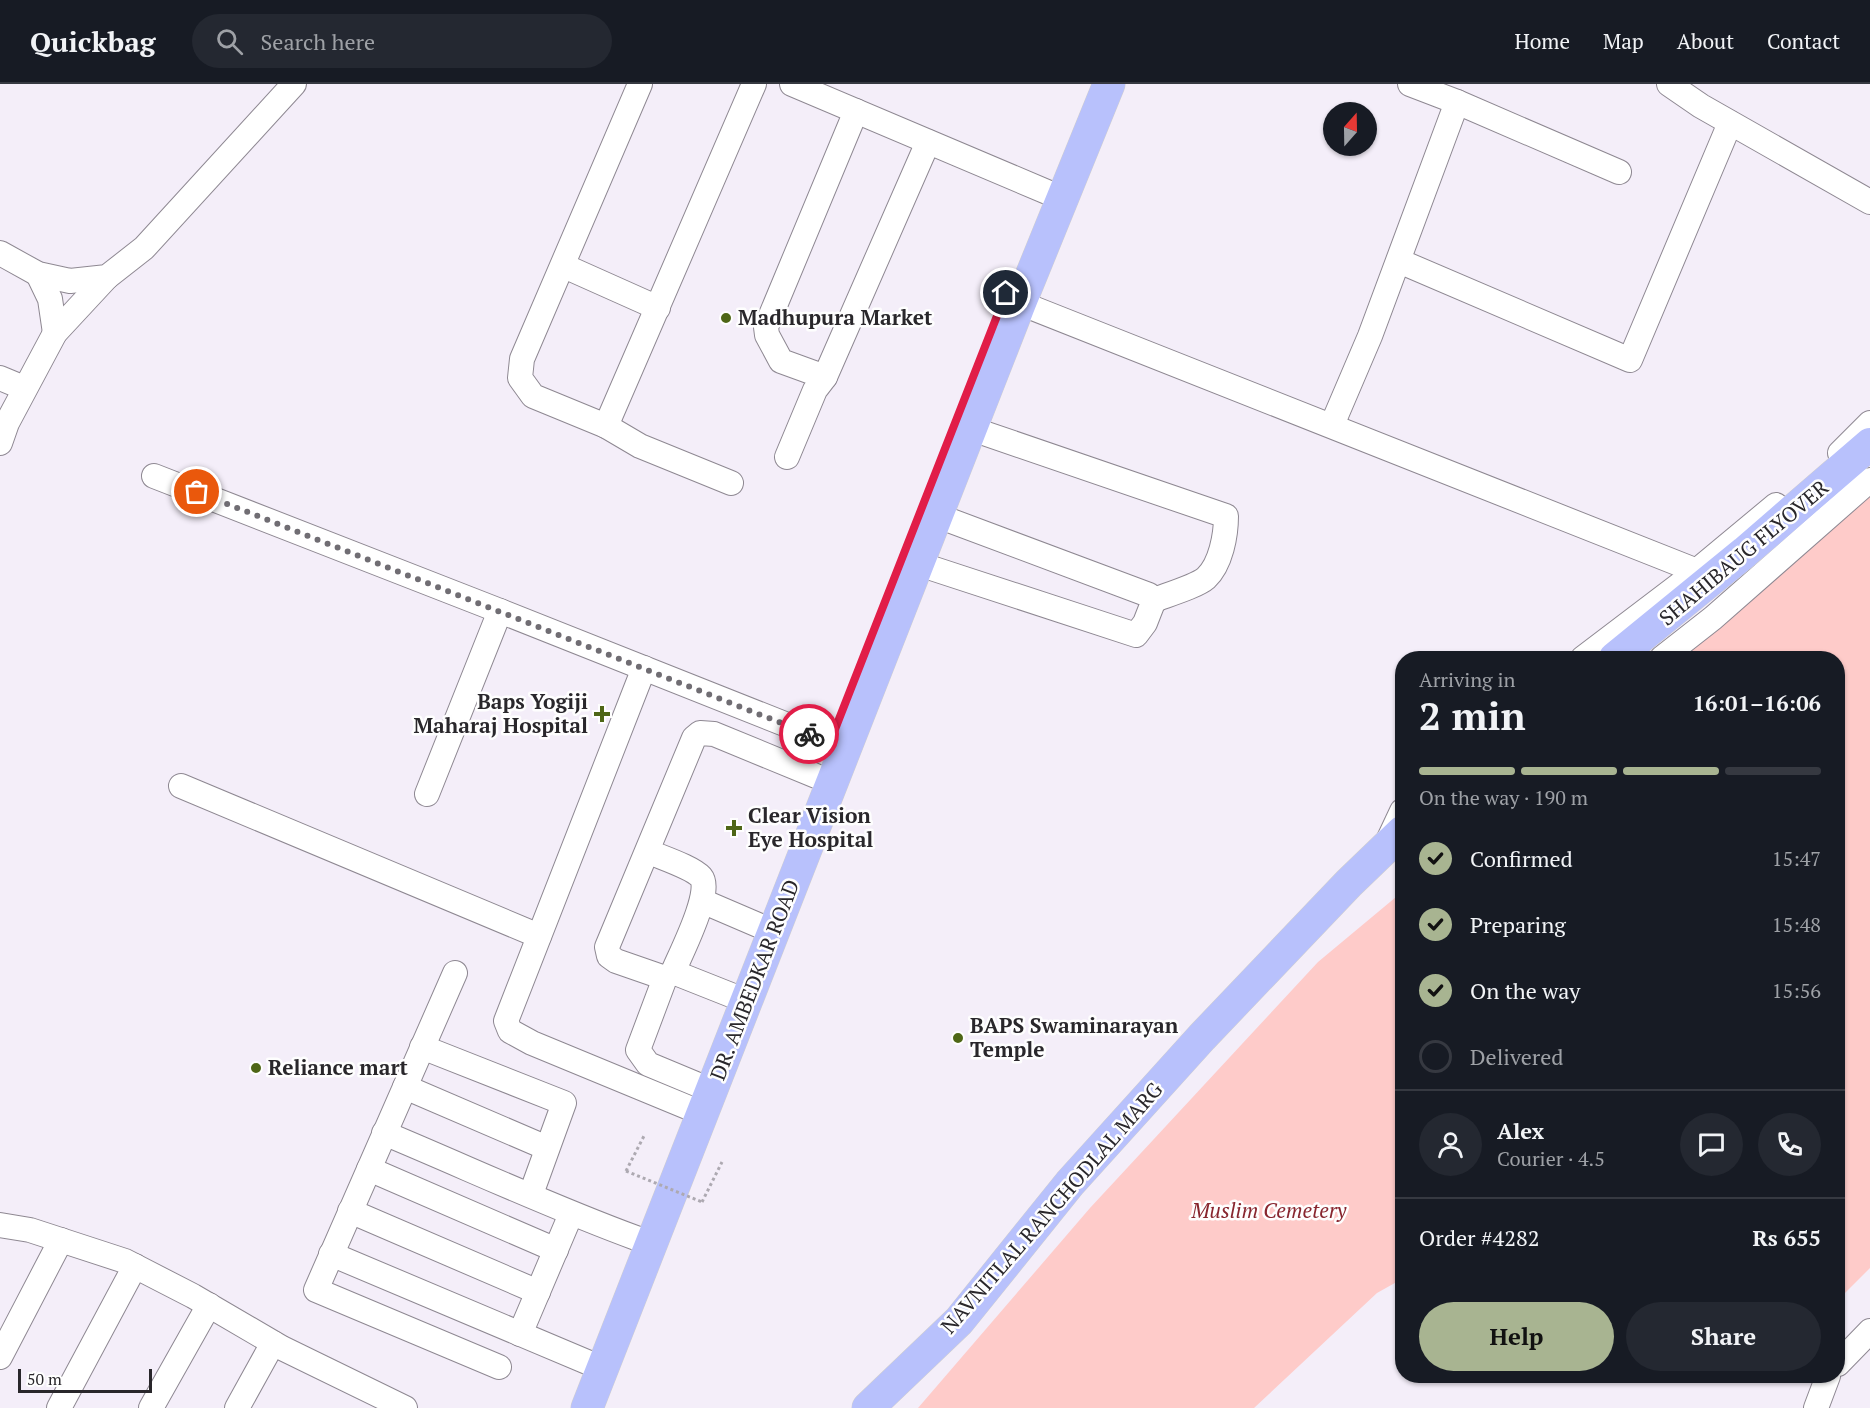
<!DOCTYPE html>
<meta charset="utf-8">
<style>
body{margin:0;font-family:"PT Serif",serif;background:#242831;color:#f1f3f6;height:100vh;display:flex;flex-direction:column;font-size:22px;white-space:nowrap}
*{box-sizing:border-box;margin:0}
p{font-size:20px;color:#9ea1a6}
.icon{flex:none;width:33px;height:33px;fill:none;stroke:currentColor;stroke-width:2;stroke-linecap:round;stroke-linejoin:round}
.map{position:relative;flex:1;overflow:hidden}
.drawer{position:absolute;left:1395px;top:567px;width:450px;height:732px;display:flex;flex-direction:column;background:#171b24;border-radius:24px;box-shadow:0 2px 4px #0004}
.drawer>*{flex:none}
.needle{width:39px;rotate:20deg}
.tools{position:absolute;left:1323px;top:18px;display:grid;gap:12px}
.tools a{display:grid;place-items:center;width:54px;height:54px;border-radius:50%;background:#171b24;box-shadow:0 2px 4px #0004;font-size:30px}
.scale{position:absolute;left:18px;bottom:15px;width:134px;box-sizing:border-box;padding-left:6px;border:3px solid #29272b;border-top:0;font-size:16px;line-height:21px;white-space:nowrap;color:#29272b;-webkit-text-stroke:4px #fefefe;paint-order:stroke}
.pin{position:absolute;display:grid;place-items:center;width:51px;height:51px;color:#fff;margin:-26px;border:3px solid #fff;border-radius:50%;box-shadow:0 2px 6px #0007}
.courier{position:absolute;display:grid;place-items:center;width:60px;height:60px;margin:-30px;border:4px solid #e11d48;border-radius:50%;background:#fff;color:#222;box-shadow:0 2px 8px #0007}
.head em{font-style:normal;font-weight:700}
.head div{display:flex;flex-direction:column-reverse}
.head{display:flex;align-items:center;justify-content:space-between;height:102px;padding:0 24px}
h1{font-size:39px;font-weight:700;line-height:45px}
.bar{display:grid;grid-template-columns:repeat(4,1fr);gap:9px 6px;align-content:center;height:72px;padding:0 24px}
.bar i{height:8px;border-radius:4px;background:#363941}
.bar .current{background:#a8b491}
.bar p{grid-column:span 4}
.line{display:flex;align-items:center;gap:15px;padding:0 24px;border-top:2px solid #363941}
.line div{flex:1}
.round{display:grid;place-items:center;flex:none;width:63px;height:63px;border-radius:32px;background:#242831}
ol{padding:0 24px;list-style:none}
li{display:flex;align-items:center;gap:18px;height:66px}
li p{margin-inline-start:auto}
li .icon{padding:6px;border-radius:50%;background:#a8b491;color:#111;stroke-width:4}
li:last-child{color:#9ea1a6}
li i{width:33px;height:33px;border:3px solid #363941;border-radius:50%}
.action{display:flex;gap:12px;margin-top:auto;padding:12px 24px}
.action a{flex:1;height:69px;border-radius:36px;background:#a8b491;color:#111;font-size:24px;font-weight:700;line-height:69px;text-align:center}
.action a+a{background:#242831;color:#f1f3f6}
header{display:flex;align-items:center;gap:36px;box-sizing:border-box;height:84px;padding:0 30px;background:#171b24;border-bottom:2px solid #363941}
header strong{font-size:28px}
nav{display:flex;gap:33px;margin-inline-start:auto;font-size:21px}
.search{width:420px;height:54px;background:#242831;display:flex;align-items:center;gap:15px;box-sizing:border-box;padding:0 21px;border-radius:33px;color:#9ea1a6;font-size:22px}
.map>svg:first-child{display:block}
.green{fill:#fecbc9}
.lines{fill:none;stroke-linecap:round;stroke-linejoin:round}
.minor-casing{stroke:#8e8892;stroke-width:26}
.major-casing{stroke:#d0cfd0;stroke-width:33}
.path{stroke:#ada9b1;stroke-width:3;stroke-dasharray:3 3;stroke-linecap:butt}
.minor{stroke:#fff;stroke-width:24}
.major{stroke:#b8c1fc;stroke-width:32}
.path-bridge{stroke:#ada9b1;stroke-width:3;stroke-dasharray:3 3;stroke-linecap:butt}
.done{stroke:#706d73;stroke-width:6;stroke-dasharray:0 10.8}
.route{stroke:#e11d48;stroke-width:8}
.poi-dot{fill:#4e6616;stroke:#fefefe;stroke-width:2}
.labels{text-anchor:middle;stroke-width:5;stroke-linejoin:round;paint-order:stroke}
.poi-label{font-size:21px;font-weight:bold;fill:#29272b;stroke:#fefefe;text-anchor:start}
.street-label{font-size:21px;fill:#29272b;stroke:#fefefe}
.park-label{font-size:21px;font-style:italic;fill:#88262f;stroke:#fefefe}
</style>
<header>
<strong>Quickbag</strong>
<div class="search"><svg class="icon" aria-label="search" viewBox="0 0 24 24"><circle cx="10" cy="10" r="6"/><path d="M15 15l6 6"/></svg>Search here</div>
<nav><a>Home</a><a>Map</a><a>About</a><a>Contact</a></nav>
</header>
<div class="map">
<svg width="1870" height="1324" viewBox="0 0 1870 1324">
<rect width="100%" height="100%" fill="#f4eef9"/>
<g class="green">
<path d="M 1870,392 L 1870,1184 L 1838,1216 L 1838,574 L 1666,574 Z"/>
<path d="M 1402,808 L 1402,1195 L 1377,1209 L 1254,1324 L 918,1324 L 1090,1124 L 1318,878 Z"/>
</g>
<g class="lines">
<defs>
<g id="minor">
<path d="M 640,0 L 522,275 L 520,294 L 533,312 L 606,342 L 640,362 L 731,399"/>
<path d="M 792,0 L 1047,108"/>
<path d="M 1669,0 L 1701,22 L 1870,118"/>
<path d="M 1457,18 L 1619,88"/>
<path d="M 856,27 L 766,243 L 767,251 L 781,277 L 825,293 L 928,58"/>
<path d="M 0,169 L 38,190 L 70,197 L 107,193 L 144,164 L 294,0"/>
<path d="M 1399,177 L 1630,276 L 1730,39"/>
<path d="M 564,182 L 658,224"/>
<path d="M 38,190 L 50,215 L 55,249"/>
<path d="M 1020,219 L 1697,487"/>
<path d="M 0,294 L 24,304"/>
<path d="M 1332,341 L 1370,252 L 1457,18 L 1410,0"/>
<path d="M 606,342 L 754,0"/>
<path d="M 972,345 L 1226,432 C 1226,451 1221,480 1206,494 C 1197,502 1167,511 1154,516"/>
<path d="M 0,359 L 7,339 L 55,249 L 107,193"/>
<path d="M 1840,369 L 1870,339"/>
<path d="M 787,373 L 815,306 L 825,293"/>
<path d="M 154,392 L 500,527"/>
<path d="M 919,480 L 1136,551 L 1145,539 L 1154,516 L 1149,511 L 938,432"/>
<path d="M 1583,574 L 1687,495 L 1776,421"/>
<path d="M 1662,574 L 1713,534 L 1870,396"/>
<path d="M 644,584 L 506,937 L 510,947 L 532,959 L 687,1023"/>
<path d="M 181,702 L 539,852"/>
<path d="M 427,710 L 500,527 L 830,658"/>
<path d="M 1386,761 L 1402,727"/>
<path d="M 647,767 C 660,773 692,783 701,793 C 713,807 680,871 673,888 L 665,894 L 616,877 L 609,872 L 607,863 L 694,654 L 700,649 L 714,650 L 816,692"/>
<path d="M 702,817 L 758,841"/>
<path d="M 673,888 L 731,911"/>
<path d="M 455,889 L 316,1206 L 499,1283"/>
<path d="M 665,894 L 638,966 L 648,980 L 696,1000"/>
<path d="M 422,963 L 564,1019 L 531,1110"/>
<path d="M 405,1003 L 547,1064"/>
<path d="M 384,1049 C 468,1084 551,1123 636,1154"/>
<path d="M 369,1085 L 556,1166"/>
<path d="M 350,1127 L 538,1208"/>
<path d="M 0,1141 L 30,1146 L 125,1177 L 193,1212 L 282,1264 L 405,1324"/>
<path d="M 331,1170 L 587,1278"/>
<path d="M 520,1250 L 571,1130"/>
<path d="M 0,1273 L 61,1156"/>
<path d="M 1838,1280 L 1870,1247"/>
<path d="M 59,1324 L 135,1182"/>
<path d="M 151,1324 L 209,1221"/>
<path d="M 237,1324 L 273,1259"/>
<path d="M 1816,1324 L 1828,1292"/>
</g>
<g id="major">
<path d="M 1615,574 L 1745,468 L 1870,360"/>
<path d="M 587,1324 L 1020,219 L 1109,0"/>
<path d="M 868,1324 L 959,1237 L 1070,1099 L 1202,953 L 1349,799 L 1402,748"/>
</g>
</defs>
<use href="#minor" class="minor-casing"/>
<use href="#major" class="major-casing"/>
<g class="path">
<path d="M 626,1087 L 645,1050"/>
<path d="M 702,1118 L 722,1078"/>
</g>
<use href="#minor" class="minor"/>
<use href="#major" class="major"/>
<path class="path-bridge" d="M 626,1087 L 702,1118"/>
</g>
<g class="lines">
<path class="done" d="M 197,408 L 809,650"/>
<path class="route" d="M 809,650 L 830,658 L 1006,209"/>
</g>
<g class="poi-dot">
<circle cx="726" cy="234" r="6"/>
<path d="M599 621h6v6h6v6h-6v6h-6v-6h-6v-6h6z"/>
<path d="M731 735h6v6h6v6h-6v6h-6v-6h-6v-6h6z"/>
<circle cx="958" cy="954" r="6"/>
<circle cx="256" cy="984" r="6"/>
</g>
<g class="labels">
<g class="poi-label">
<text x="738" y="241">Madhupura Market</text>
<text x="588" y="625" text-anchor="end">Baps Yogiji<tspan x="588" dy="24">Maharaj Hospital</tspan></text>
<text x="748" y="739">Clear Vision<tspan x="748" dy="24">Eye Hospital</tspan></text>
<text x="970" y="949">BAPS Swaminarayan<tspan x="970" dy="24">Temple</tspan></text>
<text x="268" y="991">Reliance mart</text>
</g>
<g class="street-label">
<text transform="translate(1744 469) rotate(-40)" y="7">SHAHIBAUG FLYOVER</text>
<text transform="translate(755 896) rotate(-69)" y="7">DR. AMBEDKAR ROAD</text>
<text transform="translate(1052 1124) rotate(-49)" y="7">NAVNITLAL RANCHODLAL MARG</text>
</g>
<g class="park-label">
<text x="1269" y="1134">Muslim Cemetery</text>
</g>
</g>
</svg>
<div class="tools">
<a><svg class="needle" viewBox="-14 -14 28 28"><path d="M0-13l5 13h-10z" fill="#e53935"/><path d="M0 13l5-13h-10z" fill="#9ea1a6"/></svg></a>
</div>
<div class="scale">50 m</div>
<div class="pin" style="left:197px;top:408px;background:#ea580c"><svg class="icon" aria-label="bag" viewBox="0 0 24 24"><path d="M5 8h14l-1 12H6zM9 8a3 3 0 0 1 6 0"/></svg></div>
<div class="pin" style="left:1006px;top:209px;background:#1f2937"><svg class="icon" aria-label="home" viewBox="0 0 24 24"><path d="M3 11l9-7 9 7M6 9v11h12V9"/></svg></div>
<div class="courier" style="left:809px;top:650px"><svg class="icon" aria-label="bike" viewBox="0 0 24 24"><circle cx="6" cy="16" r="4"/><circle cx="18" cy="16" r="4"/><path d="M6 16l4-8h5l3 8M10 8l3 8H6M13 5h3"/></svg></div>
<section class="drawer">
<div class="head"><div><h1>2 min</h1><p>Arriving in</p></div><em>16:01–16:06</em></div>
<div class="bar"><i class="current"></i><i class="current"></i><i class="current"></i><i></i><p>On the way · 190 m</p></div>
<ol>
<li><svg class="icon" aria-label="check" viewBox="0 0 24 24"><path d="M5 12l5 5 9-10"/></svg>Confirmed<p>15:47</p></li>
<li><svg class="icon" aria-label="check" viewBox="0 0 24 24"><path d="M5 12l5 5 9-10"/></svg>Preparing<p>15:48</p></li>
<li><svg class="icon" aria-label="check" viewBox="0 0 24 24"><path d="M5 12l5 5 9-10"/></svg>On the way<p>15:56</p></li>
<li><i></i>Delivered</li>
</ol>
<div class="line" style="height:108px"><a class="round"><svg class="icon" aria-label="person" viewBox="0 0 24 24"><circle cx="12" cy="8" r="4"/><path d="M4 21q1-7 8-7t8 7"/></svg></a><div><b>Alex</b><p>Courier · 4.5</p></div><a class="round"><svg class="icon" aria-label="chat" viewBox="0 0 24 24"><path d="M4 5h16v11H9l-5 4z"/></svg></a><a class="round"><svg class="icon" aria-label="phone" viewBox="0 0 24 24"><path d="M5 4h4l2 5-3 2q2 4 5 5l2-3 5 2v4C11 20 4 13 5 4z"/></svg></a></div>
<div class="line" style="height:78px"><div>Order #4282</div><b>Rs 655</b></div>
<div class="action"><a>Help</a><a>Share</a></div>
</section>
</div>
